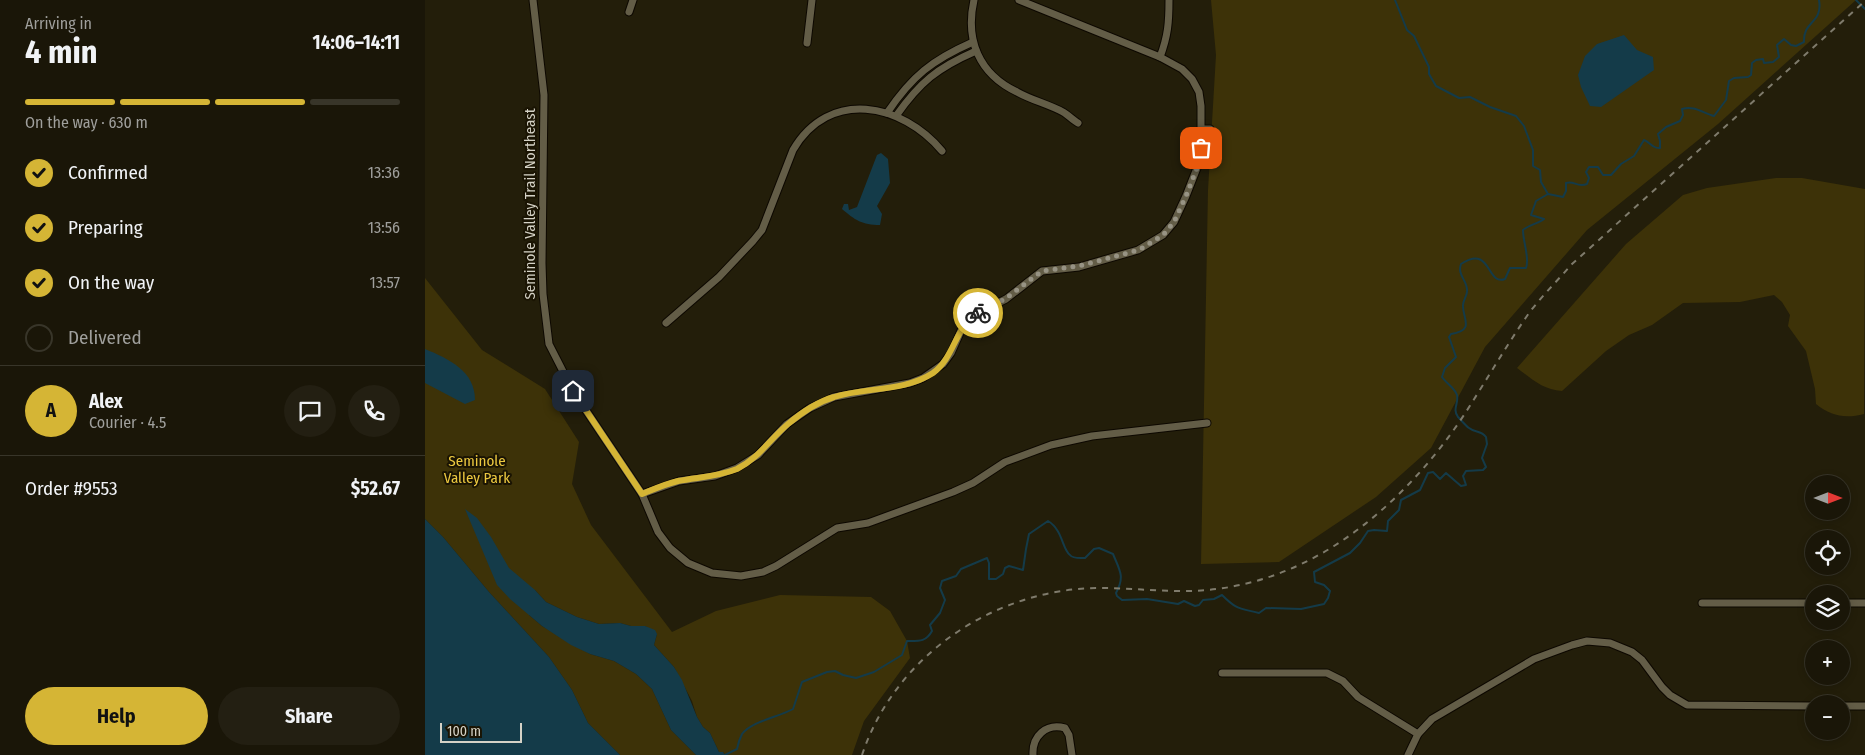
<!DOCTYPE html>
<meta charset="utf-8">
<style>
body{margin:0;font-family:"Fira Sans Condensed",sans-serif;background:#231f12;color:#f1f3f6;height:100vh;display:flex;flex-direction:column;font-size:19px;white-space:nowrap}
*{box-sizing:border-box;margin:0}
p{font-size:16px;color:#9f9f9c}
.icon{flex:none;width:28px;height:28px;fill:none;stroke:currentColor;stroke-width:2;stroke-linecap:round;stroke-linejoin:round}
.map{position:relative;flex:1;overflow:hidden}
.details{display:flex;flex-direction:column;background:#1a1608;width:425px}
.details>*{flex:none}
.needle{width:32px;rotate:90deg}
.tools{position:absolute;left:1380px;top:475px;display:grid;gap:10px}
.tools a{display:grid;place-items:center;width:45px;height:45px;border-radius:50%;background:#1a1608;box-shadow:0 2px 8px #0003,0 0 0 1px #383529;font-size:25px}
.scale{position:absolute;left:15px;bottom:12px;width:82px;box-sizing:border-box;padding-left:5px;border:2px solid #d5d2c6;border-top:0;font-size:14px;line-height:18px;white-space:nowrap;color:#d5d2c6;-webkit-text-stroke:4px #1a1403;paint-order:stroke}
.pin{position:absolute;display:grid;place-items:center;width:42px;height:42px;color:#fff;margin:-21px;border-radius:10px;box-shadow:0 2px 8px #0006}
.courier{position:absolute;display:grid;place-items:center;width:50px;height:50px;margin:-25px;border:4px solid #d5b535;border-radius:50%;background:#fff;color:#222;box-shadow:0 1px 6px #0007}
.head em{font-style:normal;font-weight:700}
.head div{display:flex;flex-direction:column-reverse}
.head{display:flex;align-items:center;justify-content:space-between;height:85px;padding:0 25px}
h1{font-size:32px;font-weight:700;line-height:38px}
.bar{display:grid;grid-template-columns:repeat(4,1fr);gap:8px 5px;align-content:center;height:60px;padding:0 25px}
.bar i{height:6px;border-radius:4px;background:#383529}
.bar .on{background:#d5b535}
.bar p{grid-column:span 4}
.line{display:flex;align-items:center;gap:12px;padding:0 25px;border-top:1px solid #383529}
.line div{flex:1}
.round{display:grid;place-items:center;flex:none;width:52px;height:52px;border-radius:26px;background:#231f12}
ol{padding:0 25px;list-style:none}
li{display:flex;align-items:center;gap:15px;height:55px}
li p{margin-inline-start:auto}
li .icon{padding:5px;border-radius:50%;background:#d5b535;color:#111;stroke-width:4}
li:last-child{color:#9f9f9c}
li i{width:28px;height:28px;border:2px solid #383529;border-radius:50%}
.button{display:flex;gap:10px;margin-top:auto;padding:10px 25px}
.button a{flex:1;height:58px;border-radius:30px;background:#d5b535;color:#111;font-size:20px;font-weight:700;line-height:58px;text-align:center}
.button a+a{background:#231f12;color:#f1f3f6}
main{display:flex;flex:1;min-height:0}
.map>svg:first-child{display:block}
.green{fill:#3d3208}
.water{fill:#143b49}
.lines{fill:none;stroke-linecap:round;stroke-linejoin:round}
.stream{stroke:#143b49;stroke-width:2}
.minor-casing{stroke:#0d0800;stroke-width:9}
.minor{stroke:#635d47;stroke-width:7}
.rail{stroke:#7f7b6c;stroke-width:2;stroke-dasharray:6 6;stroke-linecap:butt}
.done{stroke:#979384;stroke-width:5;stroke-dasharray:0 9}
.route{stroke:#d5b535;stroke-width:6}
.labels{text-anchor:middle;stroke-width:4;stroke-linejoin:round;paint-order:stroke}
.street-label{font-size:15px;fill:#d5d2c6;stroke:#1a1403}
.park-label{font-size:15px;fill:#edc940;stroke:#1a1403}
</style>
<main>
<section class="details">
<div class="head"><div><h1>4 min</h1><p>Arriving in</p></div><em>14:06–14:11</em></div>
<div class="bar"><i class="on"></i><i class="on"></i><i class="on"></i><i></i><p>On the way · 630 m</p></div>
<ol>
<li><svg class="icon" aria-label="check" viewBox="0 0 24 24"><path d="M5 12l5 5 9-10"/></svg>Confirmed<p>13:36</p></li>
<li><svg class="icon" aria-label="check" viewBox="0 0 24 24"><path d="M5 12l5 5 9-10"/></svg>Preparing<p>13:56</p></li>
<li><svg class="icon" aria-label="check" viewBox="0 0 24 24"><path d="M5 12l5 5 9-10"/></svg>On the way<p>13:57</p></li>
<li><i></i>Delivered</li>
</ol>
<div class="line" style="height:90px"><b class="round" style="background:#d5b535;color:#111">A</b><div><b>Alex</b><p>Courier · 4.5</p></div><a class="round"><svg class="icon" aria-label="chat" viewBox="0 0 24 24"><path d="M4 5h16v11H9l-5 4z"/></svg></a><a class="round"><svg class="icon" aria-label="phone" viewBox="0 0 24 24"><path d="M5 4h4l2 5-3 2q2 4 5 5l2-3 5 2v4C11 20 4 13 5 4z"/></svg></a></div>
<div class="line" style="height:65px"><div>Order #9553</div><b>$52.67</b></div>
<div class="button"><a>Help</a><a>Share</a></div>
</section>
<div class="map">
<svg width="1440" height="755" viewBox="0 0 1440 755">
<rect width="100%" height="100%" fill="#231e0a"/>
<g class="green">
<path d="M 786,0 L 1431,0 L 1293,124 L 1162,230 L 1060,347 L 1006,448 L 951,497 L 854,562 L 776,564 L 783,190 L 791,55 Z"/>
<path d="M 1351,178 L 1377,178 L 1440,189 L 1439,414 C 1420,419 1406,416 1391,404 L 1390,389 L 1381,351 L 1363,326 L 1365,315 L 1357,302 L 1349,295 L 1315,302 L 1258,303 L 1227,325 L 1204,335 L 1181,351 L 1137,391 C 1118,390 1107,379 1092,368 L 1201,244 L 1258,195 L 1282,188 Z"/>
<path d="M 0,278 L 57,350 L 120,389 L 154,442 L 147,484 L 166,525 L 247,632 L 291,611 L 355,595 L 446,597 L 465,611 L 482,641 L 485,658 L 439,721 L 427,755 L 300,755 L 298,752 L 294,752 L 285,733 L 278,727 L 272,717 L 267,701 L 249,667 L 229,645 L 232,634 L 220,626 L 206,626 L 195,623 L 174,624 L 152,617 L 121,602 L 110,590 L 104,615 L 117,626 L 165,654 L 189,661 L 211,674 L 227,689 L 246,730 L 271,755 L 195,755 L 163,723 L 147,690 L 124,657 L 64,592 L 18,537 L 0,519 Z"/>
</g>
<g class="water">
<path d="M 1199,35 L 1212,50 L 1228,57 L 1229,70 L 1176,107 L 1165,106 L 1156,87 L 1153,75 L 1160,56 L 1172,44 Z"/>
<path d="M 456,153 L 463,159 L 465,183 L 452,206 L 457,214 L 455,225 C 437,225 430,220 417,209 L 419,204 L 423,204 L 424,210 L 432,207 L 452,155 Z"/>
<path d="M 0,349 C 24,359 50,371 50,400 L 40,404 L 0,383 Z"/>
<path d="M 40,509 L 52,518 L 66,537 L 84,568 L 110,590 L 121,602 L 152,617 L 174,624 L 195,623 L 206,626 L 220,626 L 230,630 L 232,634 L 229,645 L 249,667 L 257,680 L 272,717 L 278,727 L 285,733 L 294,752 L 298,752 L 300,755 L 271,755 L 246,730 L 227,689 L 211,674 L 189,661 L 165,654 L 146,645 L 117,626 L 85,599 L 72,585 Z"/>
<path d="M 0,519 L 18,537 L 64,592 L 124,657 L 147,690 L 163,723 L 195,755 L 0,755 Z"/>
</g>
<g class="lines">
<g class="stream">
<path d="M 970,0 L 982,30 L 989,36 L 1004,67 L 1004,74 L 1011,86 L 1034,98 L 1045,97 L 1065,107 L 1091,116 L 1099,126 L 1108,150 L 1108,166 L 1115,170 L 1116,182 L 1123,194"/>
<path d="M 1431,0 L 1440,9"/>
<path d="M 300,755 L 312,749 C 313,744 315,738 317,734 C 327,721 354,717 368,709 L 377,682 L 402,672 L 410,671 L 418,675 L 431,678 L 449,672 L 477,655 L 482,641 C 494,641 501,642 507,631 L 505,625 L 515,613 L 520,600 L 515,588 L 517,581 L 531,576 L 536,569 L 562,558 L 564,563 L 564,579 L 571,579 L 578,574 L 580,568 L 584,566 L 598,570 L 601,549 L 604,534 L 623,521 C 638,530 637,549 645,555 C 648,559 655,558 660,558 L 669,549 L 674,548 L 688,554 C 695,571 700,576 691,593 L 692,596 L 697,600 L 722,599 L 753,604 L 759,601 L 770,606 L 774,605 L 778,600 L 789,599 L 797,595 C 813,611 815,608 834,613 L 841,608 L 876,609 L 899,604 L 903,598 L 905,591 L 899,585 L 890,582 L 889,572 L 925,553 L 935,543 L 943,531 L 949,530 L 962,531 L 963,521 L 974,510 L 976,500 L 995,490 L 1003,473 L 1008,472 L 1015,479 L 1021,473 L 1036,486 L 1041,485 L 1038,476 L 1041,471 L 1058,470 L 1061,467 L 1057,458 L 1062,444 L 1061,437 C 1056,430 1050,433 1044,428 C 1041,426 1036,420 1033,417 C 1027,409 1034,403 1032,395 C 1030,388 1021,383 1017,377 L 1020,368 L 1031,357 L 1024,337 L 1026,334 C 1051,330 1037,318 1038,305 C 1038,300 1043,295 1042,290 C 1042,280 1032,275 1036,264 C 1067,244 1061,286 1080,279 L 1085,268 L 1101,268 C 1105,258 1098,243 1098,230 C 1105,224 1113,224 1119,219 L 1106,215 L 1111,201 L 1123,194 L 1138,197 L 1141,191 L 1141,183 C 1149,180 1152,188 1162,184 L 1164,178 L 1161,172 L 1164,167 L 1173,167 L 1178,175 L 1186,175 L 1196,164 L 1209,156 L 1219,140 C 1225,142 1228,149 1235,148 L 1235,141 L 1233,134 L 1241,127 L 1255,121 L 1258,115 L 1257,109 C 1269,105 1278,113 1289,116 L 1301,100 L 1304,81 L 1309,78 L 1323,77 L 1326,75 L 1327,63 L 1331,60 L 1338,59 L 1339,63 L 1348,62 L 1354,57 L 1352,45 L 1359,39 L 1366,45 L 1371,46 L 1379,42 C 1378,20 1398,24 1394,0"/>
</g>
<defs>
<g id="minor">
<path d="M 108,0 L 119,95 L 117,263 L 118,294 L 124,344 L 148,391 L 217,494 L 233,532 L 245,548 L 263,563 L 287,573 L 316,576 L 338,572 L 351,566 L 412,528 L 443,523 L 528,492 L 548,483 L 580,462 L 626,445 L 667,436 L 782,423"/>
<path d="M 549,0 C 540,40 554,74 592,92 C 606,100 623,104 638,112 C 643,115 648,120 653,123"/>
<path d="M 204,12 L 208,0"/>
<path d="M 382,43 L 387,0"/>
<path d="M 735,57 C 743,36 744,22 744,0"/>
<path d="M 462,113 C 487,76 507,60 548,42"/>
<path d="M 471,116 C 495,82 512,68 551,51"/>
<path d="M 776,129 L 785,129"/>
<path d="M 241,323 L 294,277 L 328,241 L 337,230 L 368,150 C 404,88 477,103 517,151"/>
<path d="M 217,494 L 254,481 L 290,476 L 312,468 L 333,455 L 362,424 L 385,408 L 409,397 L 485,383 L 498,378 L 518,364 L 526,353 L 539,324 L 549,315 L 581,299 L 617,271 L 654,267 L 713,250 L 738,235 L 749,222 L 761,196 L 772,168 L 776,147 L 776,106 L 774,92 L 767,79 L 757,69 L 735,57 L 594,0"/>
<path d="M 1277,603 L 1389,603"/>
<path d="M 1416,603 L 1440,603"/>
<path d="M 797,673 L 902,673 L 918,681 L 933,697 L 993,734"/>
<path d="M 1416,706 L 1440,706"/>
<path d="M 608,755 C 607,736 621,723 640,728 L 644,735 L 647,755"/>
<path d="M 983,755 L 993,734 L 1007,719 L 1109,659 L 1147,645 L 1162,641 L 1185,643 L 1207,652 L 1217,660 L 1237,687 L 1245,695 L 1262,705 L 1389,706"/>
</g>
</defs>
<use href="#minor" class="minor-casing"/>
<use href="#minor" class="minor"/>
<path class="rail" d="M 437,755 C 468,662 556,598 653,589 C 687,586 721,591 755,591 C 810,592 863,575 909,546 C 961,513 1005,466 1039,415 C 1061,381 1081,346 1104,313 C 1117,296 1133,280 1147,264 L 1440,1"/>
</g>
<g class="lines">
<path class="done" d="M 553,313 L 580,299 L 617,271 L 654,266 L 714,250 L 738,235 L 749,222 L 761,196 L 772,168 L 776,148"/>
<path class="route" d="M 148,391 L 217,494 C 229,489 240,484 253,481 C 273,477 292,477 312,469 C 334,458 345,439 363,424 C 376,413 392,402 409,397 C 440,387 479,392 508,373 C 530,357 530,326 553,313"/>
</g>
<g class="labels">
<g class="street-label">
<text transform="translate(105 204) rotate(-90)" y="5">Seminole Valley Trail Northeast</text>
</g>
<g class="park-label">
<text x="52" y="466">Seminole<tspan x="52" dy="17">Valley Park</tspan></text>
</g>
</g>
</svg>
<div class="tools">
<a><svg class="needle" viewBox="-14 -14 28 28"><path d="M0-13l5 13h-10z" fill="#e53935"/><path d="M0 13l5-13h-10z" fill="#9f9f9c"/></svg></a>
<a><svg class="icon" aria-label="locate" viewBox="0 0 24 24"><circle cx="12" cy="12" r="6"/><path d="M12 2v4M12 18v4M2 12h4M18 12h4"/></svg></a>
<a><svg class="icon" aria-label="layers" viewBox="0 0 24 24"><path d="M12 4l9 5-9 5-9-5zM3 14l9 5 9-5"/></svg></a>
<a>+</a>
<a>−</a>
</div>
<div class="scale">100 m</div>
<div class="pin" style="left:776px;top:148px;background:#ea580c"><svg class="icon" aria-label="bag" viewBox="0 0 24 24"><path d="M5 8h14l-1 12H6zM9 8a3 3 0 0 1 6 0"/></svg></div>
<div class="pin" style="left:148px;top:391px;background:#1f2937"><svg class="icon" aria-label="home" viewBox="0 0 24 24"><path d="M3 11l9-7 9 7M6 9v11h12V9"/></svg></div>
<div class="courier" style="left:553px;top:313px"><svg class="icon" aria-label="bike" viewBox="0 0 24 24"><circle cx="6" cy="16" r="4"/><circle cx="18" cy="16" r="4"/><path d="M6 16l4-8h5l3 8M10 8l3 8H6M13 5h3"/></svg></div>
</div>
</main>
